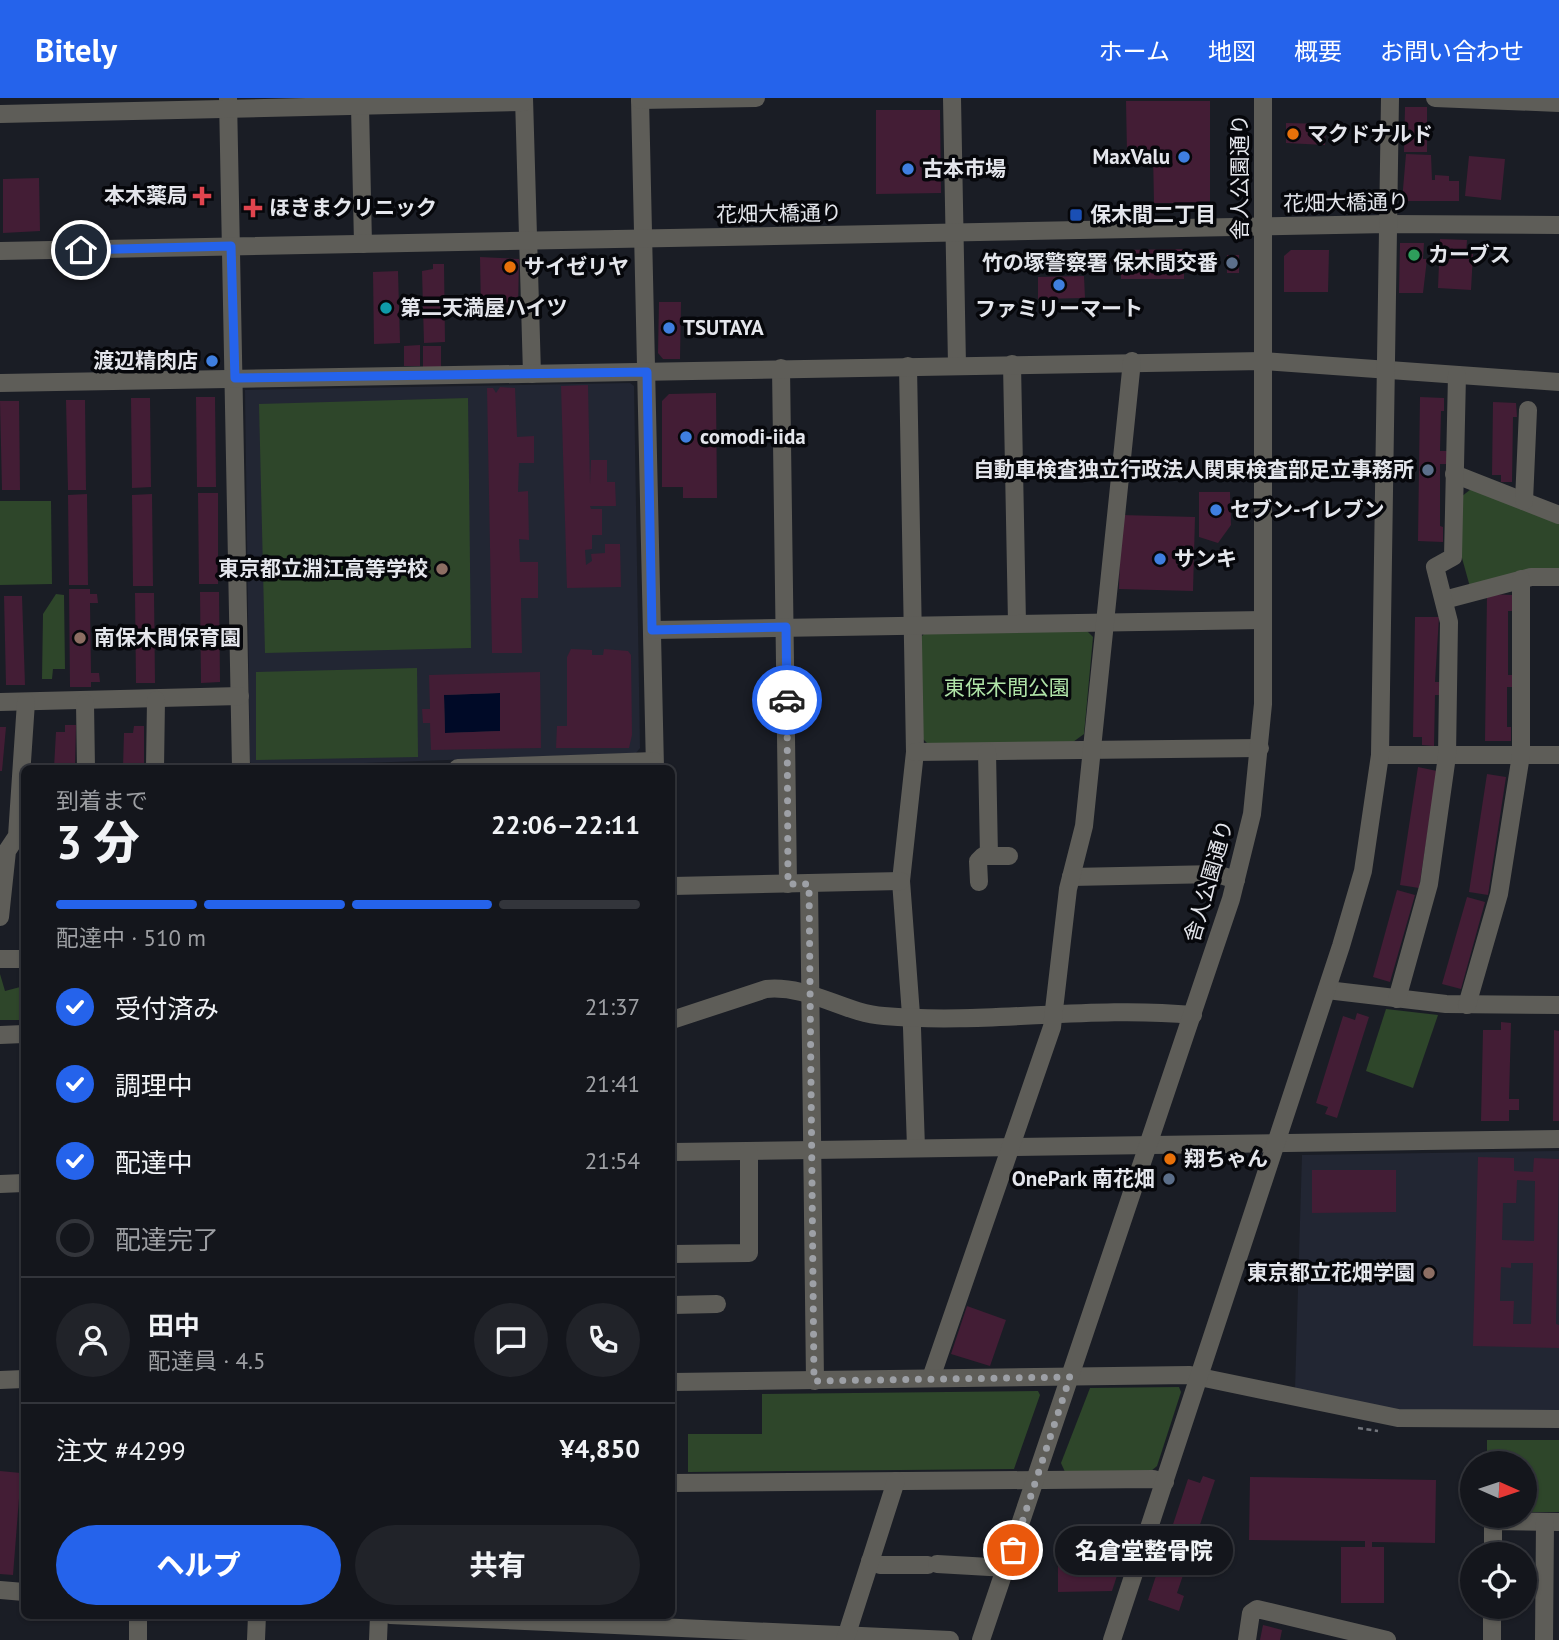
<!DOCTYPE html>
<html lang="ja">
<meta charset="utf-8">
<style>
body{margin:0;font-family:"PT Sans","Noto Sans JP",sans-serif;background:#212329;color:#f1f3f6;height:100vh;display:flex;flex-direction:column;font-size:26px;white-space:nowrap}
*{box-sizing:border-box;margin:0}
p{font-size:23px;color:#9d9fa3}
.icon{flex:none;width:38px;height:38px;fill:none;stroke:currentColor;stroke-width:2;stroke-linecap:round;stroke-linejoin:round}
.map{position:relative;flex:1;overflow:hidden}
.panel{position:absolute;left:21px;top:667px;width:654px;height:854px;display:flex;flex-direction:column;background:#14161c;border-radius:10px;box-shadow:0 2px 5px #0004,0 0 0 2px #33353b}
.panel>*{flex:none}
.needle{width:46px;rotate:93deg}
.controls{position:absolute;left:1460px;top:1353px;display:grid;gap:14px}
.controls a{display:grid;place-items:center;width:77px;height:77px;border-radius:50%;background:#14161c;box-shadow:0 2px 5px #0004,0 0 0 2px #33353b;font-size:35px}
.pin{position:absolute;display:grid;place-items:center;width:60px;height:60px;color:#fff;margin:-30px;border:4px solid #fff;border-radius:50%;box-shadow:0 2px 7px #0007}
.courier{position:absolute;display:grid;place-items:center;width:70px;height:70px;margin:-35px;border:5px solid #2563eb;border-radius:50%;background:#fff;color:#222;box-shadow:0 2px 9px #0007}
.bubble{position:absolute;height:49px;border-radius:24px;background:#14161c;box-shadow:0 2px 5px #0004,0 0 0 2px #33353b;font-size:23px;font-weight:800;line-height:49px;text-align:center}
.summary em{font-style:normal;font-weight:800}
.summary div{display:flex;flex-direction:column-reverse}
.summary{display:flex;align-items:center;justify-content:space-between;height:119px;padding:0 35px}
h1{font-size:46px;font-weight:800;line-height:52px}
.bar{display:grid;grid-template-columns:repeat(4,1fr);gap:10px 7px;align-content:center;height:84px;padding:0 35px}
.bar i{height:9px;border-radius:5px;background:#33353b}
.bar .on{background:#2563eb}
.bar p{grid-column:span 4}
.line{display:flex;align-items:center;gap:18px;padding:0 35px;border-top:2px solid #33353b}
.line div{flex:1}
.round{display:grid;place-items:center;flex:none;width:74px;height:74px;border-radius:37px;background:#212329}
ol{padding:0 35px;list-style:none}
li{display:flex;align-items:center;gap:21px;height:77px}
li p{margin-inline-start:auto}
li .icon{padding:7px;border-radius:50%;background:#2563eb;color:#fff;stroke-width:4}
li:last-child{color:#9d9fa3}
li i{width:38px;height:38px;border:4px solid #33353b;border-radius:50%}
.primary-button{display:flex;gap:14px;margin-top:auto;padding:14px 35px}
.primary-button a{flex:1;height:80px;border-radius:42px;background:#2563eb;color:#fff;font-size:28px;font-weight:800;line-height:80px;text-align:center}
.primary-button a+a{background:#212329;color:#f1f3f6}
header{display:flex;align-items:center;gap:42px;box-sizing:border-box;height:98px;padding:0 35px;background:#2563eb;color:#fff}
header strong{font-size:33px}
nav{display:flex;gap:38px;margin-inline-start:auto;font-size:24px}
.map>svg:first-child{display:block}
.built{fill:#222633}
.green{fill:#2e462a}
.water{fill:#000a27}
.building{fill:#431d35;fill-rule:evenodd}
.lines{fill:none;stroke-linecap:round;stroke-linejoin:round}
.path{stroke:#73767d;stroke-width:2.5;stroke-dasharray:5 3.5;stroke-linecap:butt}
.minor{stroke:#5e5d58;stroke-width:18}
.done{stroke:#9da0a6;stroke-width:7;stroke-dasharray:0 12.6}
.route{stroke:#2563eb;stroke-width:9}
.food-dot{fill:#e8710a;stroke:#06070b;stroke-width:2.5}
.shop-dot{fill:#3f7fe0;stroke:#06070b;stroke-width:2.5}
.health-dot{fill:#e0444e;stroke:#06070b;stroke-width:2.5}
.transit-dot{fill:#1a4fb4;stroke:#06070b;stroke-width:2.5}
.leisure-dot{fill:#2e9e5b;stroke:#06070b;stroke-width:2.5}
.service-dot{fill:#5c6f8a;stroke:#06070b;stroke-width:2.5}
.culture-dot{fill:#0f9aa8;stroke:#06070b;stroke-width:2.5}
.education-dot{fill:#8d6e63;stroke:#06070b;stroke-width:2.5}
.labels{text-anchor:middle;stroke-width:7;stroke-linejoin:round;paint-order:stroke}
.poi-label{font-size:21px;font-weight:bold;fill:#e4e6ec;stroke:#06070b;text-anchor:start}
.street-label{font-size:21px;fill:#e4e6ec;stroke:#06070b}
.park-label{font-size:21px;fill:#afe3a7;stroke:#06070b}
</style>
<header>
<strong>Bitely</strong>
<nav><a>ホーム</a><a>地図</a><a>概要</a><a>お問い合わせ</a></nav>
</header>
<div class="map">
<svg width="1559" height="1542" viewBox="0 0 1559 1542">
<rect width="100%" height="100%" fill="#1a1d25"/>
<g class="built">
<path d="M 630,285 L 634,288 L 640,650 L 636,655 L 255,669 L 250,664 L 245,292 Z"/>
<path d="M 1559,1053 L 1559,1315 L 1395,1313 L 1295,1292 L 1302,1057 Z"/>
</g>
<g class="green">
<path d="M 468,300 L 471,550 L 265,555 L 259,306 Z"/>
<path d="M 1471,391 L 1559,423 L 1559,475 L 1470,489 L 1462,460 L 1461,399 Z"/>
<path d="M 0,403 L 51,403 L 52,486 L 0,487 Z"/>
<path d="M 56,496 L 64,497 L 65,571 L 53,571 L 52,581 L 42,581 L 43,516 Z"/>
<path d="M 1087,533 L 1093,539 L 1084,636 L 1073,644 L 928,646 L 921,639 L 920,540 L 926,534 Z"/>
<path d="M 417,570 L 418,659 L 256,662 L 256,574 Z"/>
<path d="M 0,876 L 5,893 L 24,888 L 24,922 L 0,922 Z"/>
<path d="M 1386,911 L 1438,917 L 1413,990 L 1366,973 Z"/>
<path d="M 1179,1289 L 1181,1294 L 1157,1368 L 1151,1373 L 1065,1374 L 1061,1365 L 1090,1290 Z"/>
<path d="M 1038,1293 L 1040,1297 L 1014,1371 L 688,1374 L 688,1336 L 762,1336 L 762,1296 Z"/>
<path d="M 1487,1342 L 1559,1342 L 1559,1414 L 1524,1414 L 1524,1365 L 1487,1365 Z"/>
</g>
<path class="water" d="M 500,595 L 500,633 L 445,635 L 444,597 Z"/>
<g class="building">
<path d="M 1126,3 L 1210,3 L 1210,105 L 1154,105 L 1153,55 L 1127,55 Z"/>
<path d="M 1405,9 L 1427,9 L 1427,54 L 1404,54 Z"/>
<path d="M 876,12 L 940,12 L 941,95 L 876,96 Z"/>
<path d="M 1286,25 L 1326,26 L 1325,47 L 1286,45 Z"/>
<path d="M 1406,56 L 1431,57 L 1432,82 L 1435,82 L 1435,77 L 1449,78 L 1449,83 L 1459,83 L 1459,103 L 1402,103 Z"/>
<path d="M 1469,58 L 1505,61 L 1501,102 L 1465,98 Z"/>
<path d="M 39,80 L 40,133 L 3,135 L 3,81 Z"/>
<path d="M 1440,141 L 1467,142 L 1466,156 L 1473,156 L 1471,192 L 1438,190 Z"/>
<path d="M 1400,145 L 1424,145 L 1423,161 L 1427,161 L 1423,195 L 1399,195 Z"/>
<path d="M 1184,151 L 1184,181 L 1121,181 L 1121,152 Z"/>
<path d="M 1291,152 L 1329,152 L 1328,194 L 1284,194 L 1284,158 Z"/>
<rect x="1227" y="157" width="12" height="18"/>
<path d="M 480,159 L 519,161 L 518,212 L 481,213 Z"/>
<path d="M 433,166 L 444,166 L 445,244 L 424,245 L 422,173 L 433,171 Z"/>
<path d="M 398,173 L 400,245 L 374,246 L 373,174 Z"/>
<path d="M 1084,178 L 1085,200 L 1038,201 L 1038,179 Z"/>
<path d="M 659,204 L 681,204 L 680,261 L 663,261 L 658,255 Z"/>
<path d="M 420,247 L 420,268 L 404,268 L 404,248 Z"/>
<path d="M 423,248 L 441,248 L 441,269 L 423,270 Z"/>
<path d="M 588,287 L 590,386 L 591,362 L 607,362 L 607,384 L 615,384 L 616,408 L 590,408 L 591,411 L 602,411 L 602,437 L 592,437 L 592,451 L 585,452 L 586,467 L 592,463 L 591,456 L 605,455 L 605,446 L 620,446 L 621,489 L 567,490 L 561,288 Z"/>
<path d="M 500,289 L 515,290 L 517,339 L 534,338 L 534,365 L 519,365 L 518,394 L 528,393 L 529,442 L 519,441 L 520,464 L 538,464 L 538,500 L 521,500 L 522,555 L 492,555 L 487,290 L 493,290 L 496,295 Z"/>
<path d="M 716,295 L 717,400 L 683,400 L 683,389 L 662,389 L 662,303 L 669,296 Z"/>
<path d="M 196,299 L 215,299 L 216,389 L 197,389 Z"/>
<path d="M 1420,299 L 1444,300 L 1444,313 L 1441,313 L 1440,353 L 1447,353 L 1447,366 L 1440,366 L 1440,428 L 1443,429 L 1443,444 L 1418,443 Z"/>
<path d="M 131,300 L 150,300 L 151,389 L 132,390 Z"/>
<path d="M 66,302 L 85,302 L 86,392 L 68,392 Z"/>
<path d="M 0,303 L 19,303 L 20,392 L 2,392 Z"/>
<path d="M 1493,304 L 1516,305 L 1517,319 L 1513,319 L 1512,384 L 1501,384 L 1501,377 L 1492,377 Z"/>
<path d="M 1199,394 L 1230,394 L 1231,427 L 1218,445 L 1199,439 Z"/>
<path d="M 198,395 L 218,395 L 218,486 L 199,486 Z"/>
<path d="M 87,396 L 88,487 L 69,487 L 68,397 Z"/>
<path d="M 152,396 L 153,488 L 133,488 L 132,397 Z"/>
<path d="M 1121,417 L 1195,419 L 1193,493 L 1119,491 Z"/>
<path d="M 69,491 L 90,491 L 90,496 L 97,496 L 98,505 L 90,505 L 91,575 L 99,575 L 100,584 L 91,584 L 91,589 L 70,589 Z"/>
<path d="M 200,494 L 219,494 L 220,584 L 201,585 Z"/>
<path d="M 135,495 L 154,495 L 155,585 L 136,585 Z"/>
<path d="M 1487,496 L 1512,497 L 1512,513 L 1508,513 L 1508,577 L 1514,577 L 1514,589 L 1507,589 L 1507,629 L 1511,629 L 1511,643 L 1485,643 Z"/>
<path d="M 4,498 L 22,498 L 25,587 L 6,587 Z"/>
<path d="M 1415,519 L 1439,519 L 1435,584 L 1443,584 L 1443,597 L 1435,597 L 1434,648 L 1422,647 L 1422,639 L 1413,639 Z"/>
<path d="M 571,551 L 592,552 L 592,557 L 603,557 L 604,551 L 628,553 L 631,557 L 632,637 L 629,650 L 556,650 L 557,628 L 567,628 L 567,559 Z"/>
<path d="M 540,574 L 541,650 L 431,652 L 430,625 L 423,625 L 422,611 L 430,611 L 429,577 ZM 500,595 L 500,633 L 445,635 L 444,597 Z"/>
<path d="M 65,627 L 76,627 L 75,670 L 54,670 L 56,634 L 65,634 Z"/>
<path d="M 134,628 L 144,628 L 144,670 L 123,670 L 124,635 L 133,635 Z"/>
<path d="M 0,629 L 6,629 L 2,673 L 0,673 Z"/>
<path d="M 1418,669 L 1437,673 L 1419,790 L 1400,787 Z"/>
<path d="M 1487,676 L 1506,679 L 1488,797 L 1469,794 Z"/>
<path d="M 1397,792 L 1415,797 L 1390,884 L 1373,879 Z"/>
<path d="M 1467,799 L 1485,804 L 1461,891 L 1442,886 Z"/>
<path d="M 1357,915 L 1369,919 L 1337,1020 L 1325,1016 L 1328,1009 L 1316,1005 L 1343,918 L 1355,922 Z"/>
<path d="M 1501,924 L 1511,925 L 1509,1001 L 1519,1001 L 1519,1012 L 1509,1012 L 1509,1023 L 1481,1023 L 1483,932 L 1501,932 Z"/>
<path d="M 1554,932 L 1559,933 L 1559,1023 L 1553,1023 Z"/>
<path d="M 1478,1059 L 1514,1060 L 1514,1073 L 1533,1074 L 1534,1060 L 1559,1061 L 1556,1226 L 1559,1227 L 1559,1250 L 1473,1248 ZM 1517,1082 L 1535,1083 L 1534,1143 L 1502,1142 L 1503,1105 L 1516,1105 ZM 1511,1165 L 1533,1165 L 1531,1226 L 1513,1226 L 1514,1203 L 1500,1203 L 1501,1169 L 1511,1170 Z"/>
<path d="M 1312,1072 L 1396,1072 L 1396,1114 L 1312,1115 Z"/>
<path d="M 967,1208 L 1006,1222 L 990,1268 L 951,1256 Z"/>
<path d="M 0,1373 L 21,1375 L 13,1477 L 0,1476 Z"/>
<path d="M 1203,1378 L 1215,1382 L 1177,1495 L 1184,1498 L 1179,1513 L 1148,1502 L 1188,1381 L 1200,1385 Z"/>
<path d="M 1250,1379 L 1436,1382 L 1435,1445 L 1372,1444 L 1372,1449 L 1384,1449 L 1384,1505 L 1341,1505 L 1341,1449 L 1365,1449 L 1365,1443 L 1249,1442 Z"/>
<path d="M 1127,1447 L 1112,1493 L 1058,1494 L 1058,1448 Z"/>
<path d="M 1263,1527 L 1282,1532 L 1280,1542 L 1260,1542 Z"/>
</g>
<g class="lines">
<path class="path" d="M 1358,1330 L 1378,1333"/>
<g class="minor">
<path d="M 228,0 L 241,670"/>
<path d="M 524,0 L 532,276"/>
<path d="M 640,0 L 655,670"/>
<path d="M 952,0 L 957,267"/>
<path d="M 1435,0 L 1559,5"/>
<path d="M 640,2 L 756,0"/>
<path d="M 360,8 L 363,146"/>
<path d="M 0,16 L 524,4"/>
<path d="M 0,153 L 1388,126 L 1559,127"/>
<path d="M 1012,266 L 1017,525"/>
<path d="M 908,268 L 915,654 L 901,783 L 912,930 L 916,1050"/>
<path d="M 781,270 L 788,786"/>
<path d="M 0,285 L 1263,263 L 1559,284"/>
<path d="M 1454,376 L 1559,417"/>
<path d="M 1524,403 L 1528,312"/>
<path d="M 1444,502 L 1531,479 L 1559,479"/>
<path d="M 652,532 L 1263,522"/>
<path d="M 0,604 L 240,598"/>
<path d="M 85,605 L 86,670"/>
<path d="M 915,654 L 1260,650"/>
<path d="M 987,654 L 989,758"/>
<path d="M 1380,657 L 1559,657"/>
<path d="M 155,670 L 156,602"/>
<path d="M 458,670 L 654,663"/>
<path d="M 1071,779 L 1217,776 L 1236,782"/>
<path d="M 979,784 L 978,763 L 983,758 L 1009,758"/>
<path d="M 809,786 L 815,1283"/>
<path d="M 672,788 L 901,783"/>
<path d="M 0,819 L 7,753 L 17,738 L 26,604"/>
<path d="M 0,861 L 24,861"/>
<path d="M 1327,892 L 1446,906 L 1559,907"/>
<path d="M 1397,901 L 1429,786 L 1447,658 L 1449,524 L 1435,469 L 1453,459 L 1457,277"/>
<path d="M 1467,907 L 1499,796 L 1521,657 L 1521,481"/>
<path d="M 672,922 L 766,891 C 810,887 843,915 884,918 C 986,927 1090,907 1193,917"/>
<path d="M 0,937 L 24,936"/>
<path d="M 672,1054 L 1559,1041"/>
<path d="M 0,1086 L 24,1085"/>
<path d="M 672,1156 L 749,1155 L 749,1053"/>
<path d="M 672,1207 L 717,1206"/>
<path d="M 931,1280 L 1052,929 L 1068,791 L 1084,728 L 1132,263"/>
<path d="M 0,1282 L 24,1281"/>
<path d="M 672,1284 L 1190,1277 L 1398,1320 L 1559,1321"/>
<path d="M 672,1385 L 1153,1381 L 1165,1384"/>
<path d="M 1493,1456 L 1493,1423 L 1559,1424"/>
<path d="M 870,1463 L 880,1467 L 928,1467"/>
<path d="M 937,1466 L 1007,1470"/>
<path d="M 0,1492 L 24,1494"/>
<path d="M 390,1517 L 950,1542"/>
<path d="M 138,1542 L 138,1517"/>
<path d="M 256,1542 L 257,1517"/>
<path d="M 378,1542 L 379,1517"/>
<path d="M 845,1542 L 896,1383"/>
<path d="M 981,1542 L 1231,801 L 1252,716 L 1263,606 L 1263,0"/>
<path d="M 1112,1542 L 1341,848 L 1363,773 L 1380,657 L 1390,0"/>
<path d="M 1247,1542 L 1251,1515 L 1257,1511 L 1387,1542"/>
<path d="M 1492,1542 L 1492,1508"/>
<path d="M 1544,1542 L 1545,1424"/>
</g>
</g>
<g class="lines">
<path class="done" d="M 787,602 L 788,786 L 809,786 L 814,1283 L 1070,1279 L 1013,1452"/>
<path class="route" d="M 81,152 L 231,148 L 235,280 L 647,274 L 652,532 L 786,529 L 787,602"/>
</g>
<g class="food-dot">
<circle cx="1293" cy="36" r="7"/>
<circle cx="510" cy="169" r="7"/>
<circle cx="1170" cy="1061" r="7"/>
</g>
<g class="shop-dot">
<circle cx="1184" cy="59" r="7"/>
<circle cx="908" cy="71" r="7"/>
<circle cx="1059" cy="187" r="7"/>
<circle cx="669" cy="230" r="7"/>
<circle cx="212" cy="263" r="7"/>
<circle cx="686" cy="339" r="7"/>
<circle cx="1216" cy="412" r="7"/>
<circle cx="1160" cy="461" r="7"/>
</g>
<g class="health-dot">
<path d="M198.5 87.5h7v7h7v7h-7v7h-7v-7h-7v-7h7z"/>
<path d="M249.5 99.5h7v7h7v7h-7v7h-7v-7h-7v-7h7z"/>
</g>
<rect class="transit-dot" x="1069" y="110" width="14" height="14" rx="3.5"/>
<circle class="leisure-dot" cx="1414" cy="157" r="7"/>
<g class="service-dot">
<circle cx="1232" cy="165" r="7"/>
<circle cx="1428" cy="372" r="7"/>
<circle cx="1169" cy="1081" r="7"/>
</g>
<circle class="culture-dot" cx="386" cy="210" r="7"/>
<g class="education-dot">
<circle cx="442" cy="471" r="7"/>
<circle cx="80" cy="540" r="7"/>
<circle cx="1429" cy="1175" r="7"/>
</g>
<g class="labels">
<g class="poi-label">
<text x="1307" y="43">マクドナルド</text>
<text x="1170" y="66" text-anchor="end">MaxValu</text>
<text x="922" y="78">古本市場</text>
<text x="188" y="105" text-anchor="end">本木薬局</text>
<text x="269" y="117">ほきまクリニック</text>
<text x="1090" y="124">保木間二丁目</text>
<text x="1428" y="164">カーブス</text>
<text x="1218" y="172" text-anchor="end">竹の塚警察署 保木間交番</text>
<text x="524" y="176">サイゼリヤ</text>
<text x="400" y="217">第二天満屋ハイツ</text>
<text x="1059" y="218" text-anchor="middle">ファミリーマート</text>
<text x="683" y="237">TSUTAYA</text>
<text x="198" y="270" text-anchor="end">渡辺精肉店</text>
<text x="700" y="346">comodi-iida</text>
<text x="1414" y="379" text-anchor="end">自動車検査独立行政法人関東検査部足立事務所</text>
<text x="1230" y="419">セブン-イレブン</text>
<text x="1174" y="468">サンキ</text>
<text x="428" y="478" text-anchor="end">東京都立淵江高等学校</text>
<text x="94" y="547">南保木間保育園</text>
<text x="1184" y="1068">翔ちゃん</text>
<text x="1155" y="1088" text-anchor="end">OnePark 南花畑</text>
<text x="1415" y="1182" text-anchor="end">東京都立花畑学園</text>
</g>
<g class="street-label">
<text transform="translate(1240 79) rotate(-90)" y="7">舎人公園通り</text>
<text transform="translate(1346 105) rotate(-1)" y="7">花畑大橋通り</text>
<text transform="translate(779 116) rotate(-1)" y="7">花畑大橋通り</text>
<text transform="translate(1209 783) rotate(-74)" y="7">舎人公園通り</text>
</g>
<g class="park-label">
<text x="1007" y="597">東保木間公園</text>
</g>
</g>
</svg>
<div class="controls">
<a><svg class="needle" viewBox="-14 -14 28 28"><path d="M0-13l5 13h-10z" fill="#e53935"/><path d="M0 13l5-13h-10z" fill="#9d9fa3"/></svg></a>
<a><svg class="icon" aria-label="locate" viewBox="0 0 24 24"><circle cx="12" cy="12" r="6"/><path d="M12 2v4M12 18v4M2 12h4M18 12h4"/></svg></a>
</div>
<div class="pin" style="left:1013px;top:1452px;background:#ea580c"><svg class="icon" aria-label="bag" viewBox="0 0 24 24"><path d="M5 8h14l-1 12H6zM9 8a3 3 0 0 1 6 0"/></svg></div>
<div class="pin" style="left:81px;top:152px;background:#1f2937"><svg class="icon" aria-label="home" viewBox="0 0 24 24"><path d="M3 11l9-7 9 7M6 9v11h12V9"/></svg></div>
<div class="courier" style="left:787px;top:602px"><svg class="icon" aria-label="car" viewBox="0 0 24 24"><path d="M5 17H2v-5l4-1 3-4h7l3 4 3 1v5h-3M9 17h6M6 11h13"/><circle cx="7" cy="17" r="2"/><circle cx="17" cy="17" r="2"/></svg></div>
<div class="bubble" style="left:1055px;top:1428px;width:178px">名倉堂整骨院</div>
<section class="panel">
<div class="summary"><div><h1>3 分</h1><p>到着まで</p></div><em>22:06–22:11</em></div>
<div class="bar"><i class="on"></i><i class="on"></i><i class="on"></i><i></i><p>配達中 · 510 m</p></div>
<ol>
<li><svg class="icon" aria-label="check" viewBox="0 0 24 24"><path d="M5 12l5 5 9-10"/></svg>受付済み<p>21:37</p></li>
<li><svg class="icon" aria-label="check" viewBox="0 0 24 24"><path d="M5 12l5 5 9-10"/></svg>調理中<p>21:41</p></li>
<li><svg class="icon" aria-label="check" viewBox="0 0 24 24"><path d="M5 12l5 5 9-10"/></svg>配達中<p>21:54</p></li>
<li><i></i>配達完了</li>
</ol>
<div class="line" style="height:126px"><a class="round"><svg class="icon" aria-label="person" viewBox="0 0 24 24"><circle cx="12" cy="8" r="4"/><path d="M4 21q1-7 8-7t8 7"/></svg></a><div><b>田中</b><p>配達員 · 4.5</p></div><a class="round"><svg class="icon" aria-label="chat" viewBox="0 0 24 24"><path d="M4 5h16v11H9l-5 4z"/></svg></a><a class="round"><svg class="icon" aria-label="phone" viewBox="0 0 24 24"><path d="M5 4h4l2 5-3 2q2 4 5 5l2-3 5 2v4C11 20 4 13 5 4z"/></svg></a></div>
<div class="line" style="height:91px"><div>注文 #4299</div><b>¥4,850</b></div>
<div class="primary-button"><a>ヘルプ</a><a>共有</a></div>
</section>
</div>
